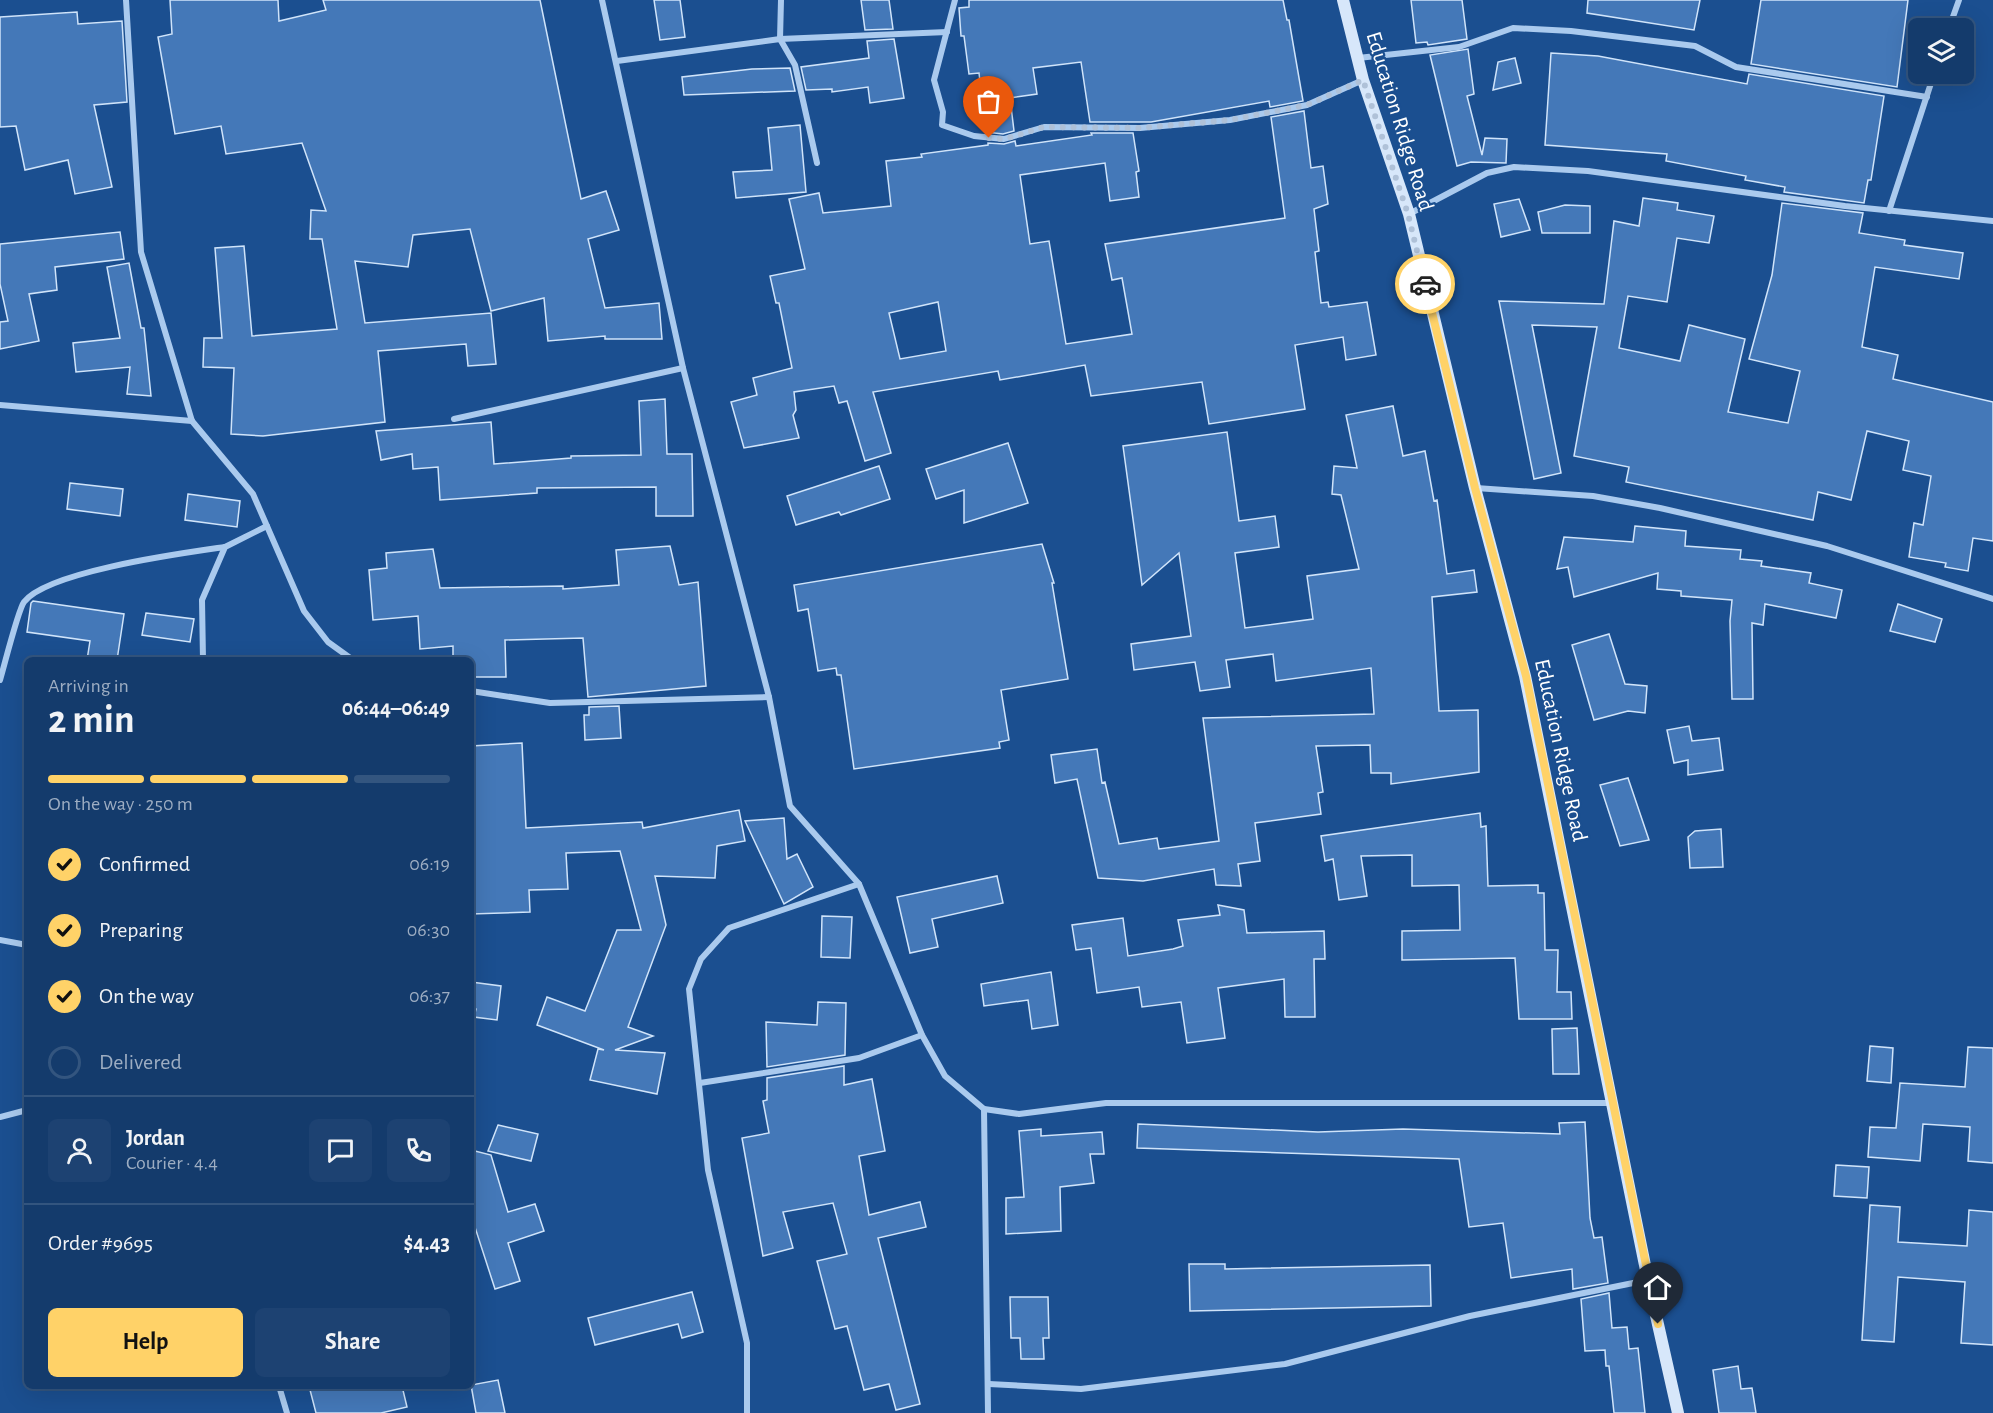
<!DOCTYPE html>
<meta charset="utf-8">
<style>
body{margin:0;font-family:"Alegreya Sans",sans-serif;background:#1d4272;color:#f1f3f6;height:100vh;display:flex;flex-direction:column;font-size:22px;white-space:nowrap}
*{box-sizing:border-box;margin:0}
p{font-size:20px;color:#9dadc2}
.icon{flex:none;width:33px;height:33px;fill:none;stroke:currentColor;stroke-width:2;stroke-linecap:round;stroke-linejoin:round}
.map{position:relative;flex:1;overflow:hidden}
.sheet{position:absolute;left:24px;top:657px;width:450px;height:732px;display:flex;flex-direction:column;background:#143b6c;border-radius:9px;box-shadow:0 6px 24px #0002,0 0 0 2px #33557f}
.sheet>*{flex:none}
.controls{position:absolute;left:1908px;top:18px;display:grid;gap:12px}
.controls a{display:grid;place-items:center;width:66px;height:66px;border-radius:9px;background:#143b6c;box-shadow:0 6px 24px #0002,0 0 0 2px #33557f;font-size:30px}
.pin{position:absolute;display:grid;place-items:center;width:51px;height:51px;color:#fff;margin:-62px -26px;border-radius:50% 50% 50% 0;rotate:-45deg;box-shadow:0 0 6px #0007}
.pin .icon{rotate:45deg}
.courier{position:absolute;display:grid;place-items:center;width:60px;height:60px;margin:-30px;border:4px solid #ffd268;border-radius:50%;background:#fff;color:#222;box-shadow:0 2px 8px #0007}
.overview em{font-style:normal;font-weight:600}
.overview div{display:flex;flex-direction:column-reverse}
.overview{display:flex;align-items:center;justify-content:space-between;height:102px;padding:0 24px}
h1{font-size:39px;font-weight:600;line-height:45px}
.bar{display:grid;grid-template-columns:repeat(4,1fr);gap:9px 6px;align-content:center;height:72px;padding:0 24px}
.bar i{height:8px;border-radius:4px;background:#33557f}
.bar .active{background:#ffd268}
.bar p{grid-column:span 4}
.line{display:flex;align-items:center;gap:15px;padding:0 24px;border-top:2px solid #33557f}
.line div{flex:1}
.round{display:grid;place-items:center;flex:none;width:63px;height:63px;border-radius:9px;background:#1d4272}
ol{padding:0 24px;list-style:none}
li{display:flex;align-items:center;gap:18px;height:66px}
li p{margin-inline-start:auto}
li .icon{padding:6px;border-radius:50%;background:#ffd268;color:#111;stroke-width:4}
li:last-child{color:#9dadc2}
li i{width:33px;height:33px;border:3px solid #33557f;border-radius:50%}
.cta{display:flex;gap:12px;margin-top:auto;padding:12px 24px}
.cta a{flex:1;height:69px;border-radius:9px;background:#ffd268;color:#111;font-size:24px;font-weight:600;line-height:69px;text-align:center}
.cta a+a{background:#1d4272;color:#f1f3f6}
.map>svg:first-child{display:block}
.building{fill:#4478b8;stroke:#d0e4fa;stroke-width:1.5;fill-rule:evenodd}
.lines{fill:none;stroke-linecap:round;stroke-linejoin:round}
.street{stroke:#aacaee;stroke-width:6}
.secondary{stroke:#d7e7fa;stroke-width:12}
.done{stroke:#afc1d8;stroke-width:6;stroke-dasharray:0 10.8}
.route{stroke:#ffd268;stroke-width:8}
.labels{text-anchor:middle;stroke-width:4.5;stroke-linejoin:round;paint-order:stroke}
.street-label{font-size:22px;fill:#fff;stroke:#1b4f90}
</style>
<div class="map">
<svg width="1993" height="1413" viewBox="0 0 1993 1413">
<rect width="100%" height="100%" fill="#1b4f90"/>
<g class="building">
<path d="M 170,0 L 278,0 L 279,21 L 326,10 L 323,0 L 540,0 L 581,199 L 606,191 L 619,230 L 588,239 L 605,308 L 659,303 L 662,339 L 605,339 L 605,336 L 548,341 L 544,298 L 491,311 L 470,229 L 413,235 L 408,267 L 355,261 L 365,323 L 491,313 L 496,364 L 468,366 L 466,344 L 378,351 L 385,422 L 263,436 L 231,434 L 234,368 L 203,367 L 204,338 L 222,338 L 215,248 L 244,246 L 252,336 L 337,329 L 322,239 L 310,239 L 311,210 L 326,211 L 302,143 L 226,154 L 221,126 L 175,134 L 158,37 L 172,34 Z"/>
<path d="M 654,0 L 680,0 L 685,37 L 660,40 Z"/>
<path d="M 861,0 L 889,0 L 893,29 L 865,30 Z"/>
<path d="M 969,0 L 1283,0 L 1287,20 L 1289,20 L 1303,101 L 1270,107 L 1269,101 L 1151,122 L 1090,122 L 1081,62 L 1033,68 L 1037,94 L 1010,98 L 1014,131 L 1003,134 L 986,132 L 979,73 L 969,74 L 964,36 L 961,36 L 959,8 L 969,7 Z"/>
<path d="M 1411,0 L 1462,0 L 1467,39 L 1428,45 L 1427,42 L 1416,43 Z"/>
<path d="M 1588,0 L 1700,0 L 1694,30 L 1587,13 Z"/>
<path d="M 1761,0 L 1908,0 L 1897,87 L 1751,64 Z"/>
<path d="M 77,12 L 78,24 L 122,21 L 127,102 L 94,105 L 112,187 L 75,194 L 68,160 L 25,170 L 16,126 L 0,127 L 0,17 Z"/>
<path d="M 894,39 L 904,98 L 870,103 L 868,87 L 832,92 L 832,89 L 806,90 L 801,67 L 869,58 L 867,41 Z"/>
<path d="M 1468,49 L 1474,94 L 1467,96 L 1482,155 L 1485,138 L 1507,139 L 1506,163 L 1471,162 L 1457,166 L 1430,55 Z"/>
<path d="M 1551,53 L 1598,56 L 1747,84 L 1749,74 L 1884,96 L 1871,180 L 1868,180 L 1864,203 L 1784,192 L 1785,187 L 1745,180 L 1746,176 L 1666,161 L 1667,154 L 1545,145 Z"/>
<path d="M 1515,58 L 1521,83 L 1493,90 L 1498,62 Z"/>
<path d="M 790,68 L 795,91 L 684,95 L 682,77 L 752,69 Z"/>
<path d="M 1304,111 L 1311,168 L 1323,166 L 1328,204 L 1314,209 L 1319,251 L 1315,252 L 1321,303 L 1328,302 L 1329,307 L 1367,302 L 1376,355 L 1346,360 L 1343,337 L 1295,345 L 1305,409 L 1209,424 L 1202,382 L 1091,396 L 1085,365 L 1000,380 L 998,371 L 873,392 L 891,453 L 865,461 L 847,401 L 839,403 L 834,386 L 794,392 L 796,410 L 793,415 L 799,438 L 744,448 L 731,402 L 757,395 L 753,378 L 792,368 L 779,303 L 776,303 L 770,276 L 805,269 L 789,199 L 819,193 L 823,213 L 891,206 L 886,161 L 922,157 L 921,154 L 988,145 L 988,143 L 1004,144 L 1015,141 L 1016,146 L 1092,135 L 1091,133 L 1133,133 L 1139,171 L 1136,172 L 1139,197 L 1110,201 L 1105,163 L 1020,175 L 1030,244 L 1049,241 L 1066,344 L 1132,334 L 1122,278 L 1112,280 L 1105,244 L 1285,218 L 1271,117 ZM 938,302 L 946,351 L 900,359 L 889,313 Z"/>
<path d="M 800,125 L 806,192 L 736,198 L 733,172 L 772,170 L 768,128 Z"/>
<path d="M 1643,198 L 1678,203 L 1677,210 L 1714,216 L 1709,243 L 1677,238 L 1667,302 L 1628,296 L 1619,348 L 1680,361 L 1689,325 L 1745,339 L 1728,412 L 1788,423 L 1800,371 L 1749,359 L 1772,275 L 1782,203 L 1863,213 L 1859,233 L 1905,240 L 1904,245 L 1963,253 L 1959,279 L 1875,267 L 1862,347 L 1898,355 L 1893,379 L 1993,402 L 1993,541 L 1973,538 L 1968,571 L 1945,567 L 1946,563 L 1909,557 L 1914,523 L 1923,525 L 1931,476 L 1903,470 L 1909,441 L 1867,431 L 1851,500 L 1818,492 L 1813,520 L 1626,482 L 1629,467 L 1574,456 L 1597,327 L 1532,325 L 1561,473 L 1534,479 L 1499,301 L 1604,304 L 1614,221 L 1639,226 Z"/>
<path d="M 1519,199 L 1530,230 L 1501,237 L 1494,204 Z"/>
<path d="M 1565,205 L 1590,206 L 1590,233 L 1542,233 L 1538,212 Z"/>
<path d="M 120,232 L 124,259 L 55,267 L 57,290 L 29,294 L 39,341 L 0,349 L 0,322 L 8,321 L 0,284 L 0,244 Z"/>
<path d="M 129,263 L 141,328 L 144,328 L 151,396 L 127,394 L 130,367 L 76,372 L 73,343 L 120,338 L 107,267 Z"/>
<path d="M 665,399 L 667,454 L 692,454 L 693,516 L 656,516 L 656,487 L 537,488 L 537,493 L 440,500 L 438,467 L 413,469 L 412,454 L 381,460 L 376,431 L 491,422 L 494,464 L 571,458 L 571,456 L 641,455 L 639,401 Z"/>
<path d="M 1393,406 L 1403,456 L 1425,451 L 1434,501 L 1437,500 L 1447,574 L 1474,570 L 1477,592 L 1432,597 L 1439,711 L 1478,710 L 1479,772 L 1391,784 L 1391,773 L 1371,773 L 1370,745 L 1316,746 L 1323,792 L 1318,793 L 1321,814 L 1255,823 L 1260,861 L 1238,864 L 1241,886 L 1216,885 L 1214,869 L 1143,881 L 1098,878 L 1077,779 L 1055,783 L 1051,755 L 1097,749 L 1102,783 L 1105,782 L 1119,844 L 1157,838 L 1159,849 L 1219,841 L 1203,718 L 1374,714 L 1371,668 L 1276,681 L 1273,654 L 1226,660 L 1230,687 L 1200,691 L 1195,662 L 1134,670 L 1131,644 L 1191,636 L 1179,553 L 1142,585 L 1123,446 L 1227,432 L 1239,521 L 1275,516 L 1279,547 L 1235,553 L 1245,628 L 1313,619 L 1307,576 L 1359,569 L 1341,495 L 1332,494 L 1334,466 L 1357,468 L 1346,415 Z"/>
<path d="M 1008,443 L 1028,503 L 964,523 L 964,490 L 936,499 L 926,469 Z"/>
<path d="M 879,466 L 890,499 L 841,515 L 839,512 L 796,525 L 787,496 Z"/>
<path d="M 70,483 L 123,489 L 120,516 L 67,509 Z"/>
<path d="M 188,494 L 240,501 L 237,527 L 185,520 Z"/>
<path d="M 1635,526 L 1686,531 L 1685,546 L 1741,550 L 1740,559 L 1762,561 L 1761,566 L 1811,573 L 1809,583 L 1842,590 L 1836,618 L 1765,604 L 1763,625 L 1752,623 L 1753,699 L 1732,699 L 1730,621 L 1732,600 L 1681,596 L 1681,591 L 1657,589 L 1658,573 L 1574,597 L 1568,567 L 1557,569 L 1564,537 L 1633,542 Z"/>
<path d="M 1042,544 L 1054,583 L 1052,583 L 1068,679 L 1001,690 L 1009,740 L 999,742 L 1000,748 L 854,769 L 841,675 L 837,675 L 836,668 L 818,671 L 808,609 L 798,611 L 794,585 Z"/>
<path d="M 670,546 L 679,585 L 698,582 L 706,686 L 588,697 L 583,638 L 505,640 L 506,677 L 471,677 L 471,660 L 453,660 L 453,646 L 420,649 L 418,616 L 373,620 L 369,570 L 387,568 L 386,553 L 433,549 L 440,588 L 563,586 L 563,589 L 619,585 L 616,550 Z"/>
<path d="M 33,601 L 124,614 L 117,660 L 87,660 L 90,641 L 27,632 L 31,603 Z"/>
<path d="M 1898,604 L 1942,619 L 1935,642 L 1890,631 Z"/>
<path d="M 146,613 L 194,619 L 190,642 L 142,635 Z"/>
<path d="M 1609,634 L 1625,684 L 1647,686 L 1645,713 L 1628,711 L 1594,720 L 1572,645 Z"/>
<path d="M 619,706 L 621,738 L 585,740 L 584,715 L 589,715 L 589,707 Z"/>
<path d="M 1689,726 L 1692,741 L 1719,738 L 1723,770 L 1688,775 L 1688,760 L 1674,763 L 1667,730 Z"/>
<path d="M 522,743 L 526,828 L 642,822 L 643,828 L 739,810 L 745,841 L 717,846 L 715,878 L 655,876 L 666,925 L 628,1027 L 653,1036 L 615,1050 L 665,1053 L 657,1094 L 590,1080 L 598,1049 L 604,1050 L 537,1025 L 547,997 L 585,1011 L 617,930 L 641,930 L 620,851 L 566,853 L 568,889 L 529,890 L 530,912 L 471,914 L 471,746 Z"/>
<path d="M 1628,778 L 1649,840 L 1620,846 L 1600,785 Z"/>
<path d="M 1480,813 L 1481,827 L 1486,826 L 1488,886 L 1538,885 L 1538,893 L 1544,893 L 1545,950 L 1558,950 L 1557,992 L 1571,992 L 1572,1019 L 1519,1019 L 1515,958 L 1402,960 L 1402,931 L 1460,930 L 1459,885 L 1412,886 L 1412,855 L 1361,856 L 1367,896 L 1339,900 L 1333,859 L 1325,861 L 1321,836 Z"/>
<path d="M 784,818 L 787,859 L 797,854 L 813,887 L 784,904 L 745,821 Z"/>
<path d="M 1721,829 L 1723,867 L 1690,868 L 1688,837 L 1695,831 Z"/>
<path d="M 997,876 L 1003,903 L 932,919 L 938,947 L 910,953 L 897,897 Z"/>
<path d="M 1218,905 L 1244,910 L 1247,933 L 1324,931 L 1325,959 L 1314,959 L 1315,1017 L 1285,1017 L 1284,979 L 1218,988 L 1225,1038 L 1187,1043 L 1181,1002 L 1142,1007 L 1139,987 L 1097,993 L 1091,948 L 1076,950 L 1072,925 L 1123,918 L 1128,956 L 1173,949 L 1183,946 L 1178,920 L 1220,915 Z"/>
<path d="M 822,916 L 852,917 L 850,958 L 821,957 Z"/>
<path d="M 1051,972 L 1058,1025 L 1032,1029 L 1028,1000 L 984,1006 L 981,984 Z"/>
<path d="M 471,982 L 501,986 L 497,1020 L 474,1017 L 476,1009 L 471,1008 Z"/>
<path d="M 818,1002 L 846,1003 L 845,1055 L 767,1067 L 766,1022 L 817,1025 Z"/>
<path d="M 1577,1028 L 1579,1074 L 1553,1074 L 1552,1029 Z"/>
<path d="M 1870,1046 L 1893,1048 L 1891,1083 L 1867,1081 Z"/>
<path d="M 1968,1047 L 1993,1048 L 1993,1163 L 1968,1161 L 1970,1127 L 1923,1124 L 1920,1161 L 1868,1157 L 1870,1127 L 1896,1128 L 1900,1083 L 1965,1087 Z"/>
<path d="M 844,1066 L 844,1085 L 872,1079 L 885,1151 L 859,1156 L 869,1215 L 920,1202 L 926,1227 L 878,1238 L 920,1404 L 896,1410 L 889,1384 L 864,1390 L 847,1326 L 835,1329 L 817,1261 L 847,1254 L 833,1203 L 783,1212 L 793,1248 L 763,1256 L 742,1138 L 769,1133 L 763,1101 L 767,1100 L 767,1078 Z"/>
<path d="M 1585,1122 L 1590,1218 L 1594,1238 L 1602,1237 L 1608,1283 L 1573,1289 L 1572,1269 L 1511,1278 L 1503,1223 L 1469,1227 L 1459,1159 L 1137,1148 L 1138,1124 L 1318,1132 L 1403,1129 L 1560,1134 L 1559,1123 Z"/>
<path d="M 498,1125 L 538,1134 L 531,1161 L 488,1151 Z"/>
<path d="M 1041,1129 L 1041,1136 L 1102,1132 L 1104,1154 L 1090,1154 L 1094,1183 L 1060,1187 L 1061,1231 L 1006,1234 L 1006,1198 L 1024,1197 L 1019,1131 Z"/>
<path d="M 471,1150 L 491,1155 L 508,1212 L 535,1204 L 544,1231 L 508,1243 L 520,1281 L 495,1289 L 471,1215 Z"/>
<path d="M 1836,1165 L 1869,1167 L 1867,1198 L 1834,1196 Z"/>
<path d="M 1870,1205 L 1900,1207 L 1898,1242 L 1967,1246 L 1969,1210 L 1993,1212 L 1993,1345 L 1961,1343 L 1965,1282 L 1898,1277 L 1894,1342 L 1862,1340 Z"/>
<path d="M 1189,1264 L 1225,1264 L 1225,1269 L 1430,1265 L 1431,1306 L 1190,1311 Z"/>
<path d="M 692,1292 L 703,1332 L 682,1338 L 678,1324 L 595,1345 L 588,1318 Z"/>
<path d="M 1609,1293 L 1612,1328 L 1627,1327 L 1629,1349 L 1638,1348 L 1645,1413 L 1614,1413 L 1609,1366 L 1606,1366 L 1605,1350 L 1585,1351 L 1581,1299 Z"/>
<path d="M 1010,1297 L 1048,1297 L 1049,1338 L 1043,1338 L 1044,1359 L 1021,1359 L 1020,1338 L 1011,1338 Z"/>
<path d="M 1738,1366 L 1741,1389 L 1752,1388 L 1756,1413 L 1719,1413 L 1713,1370 Z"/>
<path d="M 498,1380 L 505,1413 L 476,1413 L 471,1385 Z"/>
<path d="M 309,1386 L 402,1386 L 407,1407 L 381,1413 L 316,1413 Z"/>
</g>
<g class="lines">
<g class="street">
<path d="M 126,0 L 141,252 L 192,421 L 253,494 L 304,611 L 328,642 L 353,660"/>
<path d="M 602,0 L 683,368 L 769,697 L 790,806 L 859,884 L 922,1035 L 945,1076 L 984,1109 L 1019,1114 L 1106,1103 L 1613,1103"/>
<path d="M 781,0 L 780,39 L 795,65 L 817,163"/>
<path d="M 955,0 L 934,80 L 943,112 L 942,125 L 974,136 L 1004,139 L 1044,127 L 1140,128 L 1230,120 L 1307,105 L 1363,80"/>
<path d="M 1949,28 L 1959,0"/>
<path d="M 1358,58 L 1459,47 L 1513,28 L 1571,31 L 1695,46 L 1736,67 L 1927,97"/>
<path d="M 617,61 L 780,39 L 947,32"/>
<path d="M 1889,211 L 1934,74"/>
<path d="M 1409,214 L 1487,173 L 1514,167 L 1588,171 L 1845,206 L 1993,221"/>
<path d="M 0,405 L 192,421"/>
<path d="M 454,419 L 683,368"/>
<path d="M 1476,488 L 1593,496 L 1660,508 L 1827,546 L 1993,599"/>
<path d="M 203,660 L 202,600 L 225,547 L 267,526"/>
<path d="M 0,680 C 4,667 18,610 24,602 C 48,571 184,553 225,547"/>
<path d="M 471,691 L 550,703 L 769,697"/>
<path d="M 0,940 L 27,945"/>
<path d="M 700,1083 L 859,1058 L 922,1035"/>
<path d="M 984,1109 L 988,1413"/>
<path d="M 0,1117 L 27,1110"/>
<path d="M 989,1384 L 1081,1389 L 1285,1364 L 1470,1316 L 1648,1280"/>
<path d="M 279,1386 L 287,1413"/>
<path d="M 747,1413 L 747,1343 L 708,1170 L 689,989 L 701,959 L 729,928 L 859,884"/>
</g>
<path class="secondary" d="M 1343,0 L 1363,80 L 1409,214 L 1475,488 L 1525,676 L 1648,1280 L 1678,1413"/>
</g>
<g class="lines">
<path class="done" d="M 989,138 L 1005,139 L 1044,127 L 1140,128 L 1230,120 L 1307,105 L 1363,80 L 1408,214 L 1425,284"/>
<path class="route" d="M 1425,284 L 1475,488 L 1526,676 L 1658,1324"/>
</g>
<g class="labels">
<g class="street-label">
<text transform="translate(1401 121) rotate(73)" y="8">Education Ridge Road</text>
<text transform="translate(1562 750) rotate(78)" y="8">Education Ridge Road</text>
</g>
</g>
</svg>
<div class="controls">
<a><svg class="icon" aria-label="layers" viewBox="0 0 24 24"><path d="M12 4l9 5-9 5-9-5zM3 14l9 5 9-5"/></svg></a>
</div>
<div class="pin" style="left:989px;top:138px;background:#ea580c"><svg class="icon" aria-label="bag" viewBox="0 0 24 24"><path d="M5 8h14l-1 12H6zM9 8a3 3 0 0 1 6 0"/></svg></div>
<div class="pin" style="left:1658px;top:1324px;background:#1f2937"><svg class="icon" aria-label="home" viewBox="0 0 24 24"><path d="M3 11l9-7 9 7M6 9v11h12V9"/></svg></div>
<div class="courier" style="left:1425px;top:284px"><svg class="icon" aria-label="car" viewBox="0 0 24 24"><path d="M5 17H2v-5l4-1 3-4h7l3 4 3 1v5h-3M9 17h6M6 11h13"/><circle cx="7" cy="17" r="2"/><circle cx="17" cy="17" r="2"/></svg></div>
<section class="sheet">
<div class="overview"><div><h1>2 min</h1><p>Arriving in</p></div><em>06:44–06:49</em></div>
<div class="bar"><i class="active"></i><i class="active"></i><i class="active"></i><i></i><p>On the way · 250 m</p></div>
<ol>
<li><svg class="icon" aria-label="check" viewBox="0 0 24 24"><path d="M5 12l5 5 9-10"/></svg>Confirmed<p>06:19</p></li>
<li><svg class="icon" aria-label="check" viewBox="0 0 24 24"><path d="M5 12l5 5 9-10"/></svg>Preparing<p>06:30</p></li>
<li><svg class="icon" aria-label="check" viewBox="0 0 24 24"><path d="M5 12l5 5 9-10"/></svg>On the way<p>06:37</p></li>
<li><i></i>Delivered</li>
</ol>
<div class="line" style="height:108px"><a class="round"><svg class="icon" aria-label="person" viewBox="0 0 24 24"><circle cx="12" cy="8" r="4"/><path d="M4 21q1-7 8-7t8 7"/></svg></a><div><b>Jordan</b><p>Courier · 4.4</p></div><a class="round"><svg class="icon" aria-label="chat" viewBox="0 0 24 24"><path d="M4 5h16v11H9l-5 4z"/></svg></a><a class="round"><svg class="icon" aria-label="phone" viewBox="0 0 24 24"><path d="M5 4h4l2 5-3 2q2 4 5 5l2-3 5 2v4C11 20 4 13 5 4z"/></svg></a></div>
<div class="line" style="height:78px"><div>Order #9695</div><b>$4.43</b></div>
<div class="cta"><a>Help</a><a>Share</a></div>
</section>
</div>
